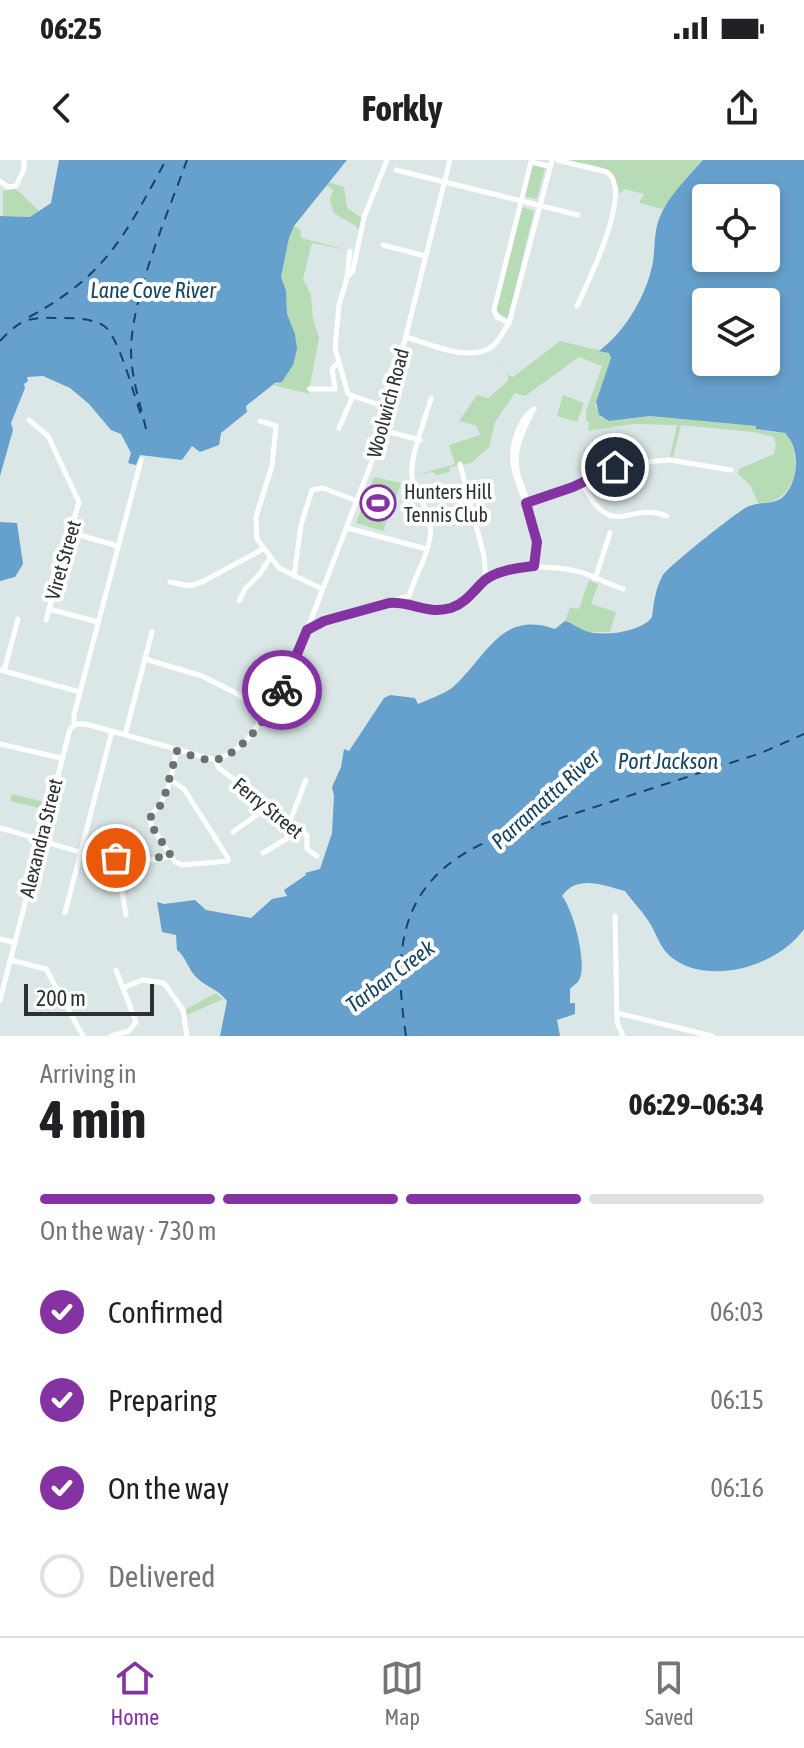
<!DOCTYPE html>
<meta charset="utf-8">
<style>
body{margin:0;font-family:"Asap Condensed",sans-serif;background:#f6f6f6;color:#202124;height:100vh;display:flex;flex-direction:column;font-size:30px;white-space:nowrap}
*{box-sizing:border-box;margin:0}
p{font-size:26px;color:#757577}
.icon{flex:none;width:44px;height:44px;fill:none;stroke:currentColor;stroke-width:2;stroke-linecap:round;stroke-linejoin:round}
.map{position:relative;height:876px;overflow:hidden}
.drawer{display:flex;flex-direction:column;background:#fff;flex:1}
.drawer>*{flex:none}
.buttons{position:absolute;left:692px;top:24px;display:grid;gap:16px}
.buttons a{display:grid;place-items:center;width:88px;height:88px;border-radius:8px;background:#fff;box-shadow:0 4px 12px #0003;font-size:40px}
.scale{position:absolute;left:24px;bottom:20px;width:130px;box-sizing:border-box;padding-left:8px;border:4px solid #2c3131;border-top:0;font-size:22px;line-height:28px;white-space:nowrap;color:#2c3131;-webkit-text-stroke:6px #fff;paint-order:stroke}
.pin{position:absolute;display:grid;place-items:center;width:68px;height:68px;color:#fff;margin:-34px;border:4px solid #fff;border-radius:50%;box-shadow:0 2px 8px #0007}
.courier{position:absolute;display:grid;place-items:center;width:80px;height:80px;margin:-40px;border:6px solid #8533a3;border-radius:50%;background:#fff;color:#222;box-shadow:0 2px 10px #0007}
.summary em{font-style:normal;font-weight:700}
.summary div{display:flex;flex-direction:column-reverse}
.summary{display:flex;align-items:center;justify-content:space-between;height:136px;padding:0 40px}
h1{font-size:52px;font-weight:700;line-height:60px}
.bar{display:grid;grid-template-columns:repeat(4,1fr);gap:12px 8px;align-content:center;height:96px;padding:0 40px}
.bar i{height:10px;border-radius:6px;background:#e0e0e0}
.bar .active{background:#8533a3}
.bar p{grid-column:span 4}
ol{padding:0 40px;list-style:none}
li{display:flex;align-items:center;gap:24px;height:88px}
li p{margin-inline-start:auto}
li .icon{padding:8px;border-radius:50%;background:#8533a3;color:#fff;stroke-width:4}
li:last-child{color:#757577}
li i{width:44px;height:44px;border:4px solid #e0e0e0;border-radius:50%}
.status{display:flex;justify-content:space-between;align-items:center;height:56px;padding:0 40px;background:#fff;direction:ltr}
.status svg{height:22px;fill:currentColor}
header{display:flex;justify-content:space-between;align-items:center;height:104px;padding:0 40px;background:#fff;font-size:36px;font-weight:700}
.dock{display:flex;justify-content:space-around;align-items:center;height:112px;border-top:2px solid #e0e0e0;background:#fff;font-size:22px;color:#757577}
.dock a{display:grid;justify-items:center;gap:4px}
.dock .active{color:#8533a3}
.map>svg:first-child{display:block}
.green{fill:#b6dbb5}
.water{fill:#66a0cc;fill-rule:evenodd}
.lines{fill:none;stroke-linecap:round;stroke-linejoin:round}
.ferry{stroke:#174462;stroke-width:2;stroke-dasharray:10 8;stroke-linecap:butt}
.minor{stroke:#fff;stroke-width:5}
.done{stroke:#697171;stroke-width:8;stroke-dasharray:0 14.4}
.route{stroke:#8533a3;stroke-width:10}
.labels{text-anchor:middle;stroke-width:8;stroke-linejoin:round;paint-order:stroke}
.street-label{font-size:20px;fill:#2c3131;stroke:#fff}
.poi-label{font-size:20px;fill:#2c3131;stroke:#fff;text-anchor:start}
.water-label{font-size:22px;font-style:italic;fill:#174462;stroke:#fff}
</style>
<div class="status"><b>06:25</b><svg viewBox="0 0 49 12"><path d="M0 12V9h3v3zM5 12V6h3v6zM10 12V3h3v9zM15 12V0h3v12zM26 1h20v11H26zM47 4h2v5h-2z"/></svg></div>
<header><svg class="icon" aria-label="back" viewBox="0 0 24 24"><path d="M15 5l-7 7 7 7"/></svg>Forkly<svg class="icon" aria-label="share" viewBox="0 0 24 24"><path d="M12 15V3M7 8l5-5 5 5M5 13v7h14v-7"/></svg></header>
<div class="map">
<svg width="804" height="876" viewBox="0 0 804 876">
<rect width="100%" height="100%" fill="#dbe7e7"/>
<g class="green">
<path d="M 566,0 L 703,0 L 684,20 L 663,49 L 639,43 L 644,34 L 624,29 L 620,34 C 613,2 596,7 566,0 Z"/>
<path d="M 532,5 L 545,8 L 537,39 L 524,36 Z"/>
<path d="M 328,22 L 344,27 L 347,48 L 362,58 L 360,73 L 356,66 L 334,53 L 330,40 L 333,30 L 326,25 Z"/>
<path d="M 16,29 L 39,51 L 30,57 L 3,56 L 3,31 Z"/>
<path d="M 522,47 L 534,51 L 508,159 L 496,151 Z"/>
<path d="M 294,66 L 301,70 L 301,78 L 348,90 L 312,83 L 303,119 L 311,135 L 313,159 L 319,178 L 310,225 L 306,228 L 310,234 L 273,225 L 282,222 L 287,215 L 296,193 L 296,178 L 287,155 L 286,131 L 281,117 L 289,78 Z"/>
<path d="M 560,181 L 610,193 L 611,198 L 595,245 L 600,257 L 612,261 L 650,256 L 756,266 L 756,269 L 788,274 C 802,304 797,341 759,344 L 750,325 L 738,314 L 739,309 L 774,294 L 776,285 L 774,277 L 753,272 L 681,265 L 673,297 L 670,297 L 677,265 L 633,264 L 588,271 L 589,262 L 586,262 L 586,251 L 602,206 L 579,197 L 525,236 L 515,233 L 495,262 L 489,287 L 471,303 L 450,307 L 449,312 L 437,315 L 432,312 L 417,315 L 455,304 L 449,285 L 480,275 L 477,266 L 459,261 L 477,235 L 488,238 L 508,221 L 508,216 L 496,197 L 508,215 L 513,217 Z"/>
<path d="M 563,235 L 584,243 L 577,262 L 557,256 Z"/>
<path d="M 374,317 L 401,323 L 383,371 L 356,363 Z"/>
<path d="M 589,420 L 598,424 L 591,444 L 616,452 L 610,472 L 585,472 L 565,461 L 570,447 L 579,449 Z"/>
<path d="M 12,634 L 45,642 L 43,649 L 10,641 Z"/>
<path d="M 216,833 L 223,839 L 187,855 L 186,849 Z"/>
</g>
<g class="water">
<path d="M 59,0 L 347,0 L 294,66 L 289,78 L 281,117 L 286,131 L 287,154 L 295,174 L 297,189 L 293,205 L 282,222 L 275,223 L 246,246 L 247,252 L 221,273 L 219,285 L 200,292 L 192,286 L 182,300 L 140,295 L 136,305 L 128,303 L 131,293 L 121,274 L 111,270 L 89,244 L 70,228 L 43,216 L 27,217 L 28,221 L 24,224 L 25,228 L 11,263 L 13,270 L 0,316 L 0,56 L 30,57 L 51,43 Z"/>
<path d="M 703,0 L 804,0 L 804,769 C 778,806 709,827 671,797 C 661,789 657,776 651,765 C 644,753 633,742 625,731 C 603,725 577,714 562,736 C 573,749 588,804 579,820 C 577,824 572,826 570,829 L 570,843 L 575,843 L 575,854 L 557,860 L 560,876 L 220,876 L 227,841 C 217,828 207,828 196,817 C 188,809 186,797 177,790 L 176,775 L 162,772 L 157,742 L 164,744 L 195,740 L 206,750 L 251,758 L 272,739 L 287,736 L 284,730 L 306,715 L 305,713 L 320,709 L 332,673 L 334,636 L 332,627 L 341,607 L 344,589 L 349,591 L 384,538 L 390,535 L 415,538 L 418,544 C 429,539 442,535 452,528 C 487,497 500,450 555,469 L 565,461 C 572,463 576,467 583,470 C 600,478 642,472 652,457 C 654,442 655,429 663,415 C 668,407 740,349 749,346 C 761,341 775,346 785,335 C 799,319 800,288 785,273 L 756,269 L 756,266 L 650,256 L 609,261 L 599,255 L 596,242 L 611,198 L 609,193 L 599,191 C 626,171 647,134 653,102 C 655,87 654,73 659,59 C 668,36 687,18 703,0 ZM 706,38 L 766,38 L 766,98 L 706,98 ZM 706,142 L 766,142 L 766,202 L 706,202 Z"/>
<path d="M 0,362 L 17,363 L 23,404 L 15,417 L 0,421 Z"/>
</g>
<g class="lines">
<g class="ferry">
<path d="M 29,157 C 107,115 125,75 166,0"/>
<path d="M 0,181 C 19,161 26,157 54,158 C 71,158 89,157 104,166 C 119,176 135,239 142,258"/>
<path d="M 146,269 C 140,243 131,217 131,190 C 132,135 168,53 187,0"/>
<path d="M 406,876 C 393,791 398,723 484,683 L 761,593 L 804,574"/>
</g>
<g class="minor">
<path d="M 387,0 L 364,57 L 353,110 L 347,118 L 339,145 L 335,188 L 348,234 L 388,248"/>
<path d="M 557,0 L 607,12 C 634,30 588,122 577,146"/>
<path d="M 396,10 L 578,55"/>
<path d="M 0,21 L 8,27 L 16,26 L 24,9 L 24,0"/>
<path d="M 383,85 L 425,96"/>
<path d="M 347,117 L 350,91"/>
<path d="M 509,163 L 497,157 L 494,150 L 531,2 L 548,6"/>
<path d="M 406,177 C 430,184 472,204 494,185 C 500,179 504,170 509,163 L 552,0"/>
<path d="M 310,229 L 335,229 L 332,209 L 338,203"/>
<path d="M 534,249 C 524,256 520,265 516,276 C 504,311 527,335 534,368 C 537,381 536,393 534,406"/>
<path d="M 29,260 L 48,276 L 79,342 L 46,460"/>
<path d="M 260,261 L 276,266 L 272,306 L 256,357 L 257,379 L 279,408 L 322,429"/>
<path d="M 339,268 L 352,238"/>
<path d="M 382,270 L 420,280"/>
<path d="M 460,304 L 484,396 L 486,419"/>
<path d="M 582,323 C 613,384 628,340 667,356"/>
<path d="M 526,342 C 527,333 521,327 519,318 C 511,291 522,273 533,250"/>
<path d="M 526,343 L 573,327 L 615,307 L 631,303 L 670,300 L 731,310"/>
<path d="M 347,368 L 427,389"/>
<path d="M 72,373 L 118,386"/>
<path d="M 294,416 L 301,365 L 312,330 L 323,328 L 357,341"/>
<path d="M 595,419 L 610,373"/>
<path d="M 170,422 L 189,426 L 202,422 L 263,389"/>
<path d="M 239,441 L 245,429 L 259,415 L 270,398"/>
<path d="M 392,441 L 409,436 C 415,416 427,398 430,377 C 434,351 416,339 412,318 C 409,298 426,258 431,238"/>
<path d="M 49,449 L 98,462"/>
<path d="M 308,469 L 324,461 L 389,443 C 408,441 423,453 443,449 C 464,445 471,430 487,419 C 510,403 565,405 589,415 C 601,420 611,425 623,429"/>
<path d="M 145,499 L 202,516 L 234,532 L 267,554"/>
<path d="M 0,510 L 80,532"/>
<path d="M 4,511 L 18,459"/>
<path d="M 74,565 L 74,555 L 141,300"/>
<path d="M 125,575 L 152,472"/>
<path d="M 0,584 L 61,598"/>
<path d="M 215,600 L 219,608 L 307,675 L 307,689 L 317,696"/>
<path d="M 169,619 L 184,629 L 228,698 L 228,701 L 182,705 L 175,702 L 151,665 L 151,655 C 169,638 171,614 177,591"/>
<path d="M 290,661 L 306,620"/>
<path d="M 0,668 C 53,682 115,712 171,696"/>
<path d="M 233,672 L 269,646"/>
<path d="M 263,693 L 301,670"/>
<path d="M 116,698 L 126,755"/>
<path d="M 65,753 L 112,571"/>
<path d="M 615,756 L 617,862 L 623,876"/>
<path d="M 0,779 L 15,783"/>
<path d="M 10,800 L 46,809 L 83,876"/>
<path d="M 123,828 L 142,820 L 164,823 L 183,850 L 187,876"/>
<path d="M 0,840 L 70,569 L 76,564 L 86,564 L 215,600 L 230,594 L 246,581 L 280,536 L 307,470 L 379,283 L 450,0"/>
<path d="M 617,853 L 712,876"/>
<path d="M 111,876 L 129,871 L 136,862 L 116,810"/>
</g>
</g>
<g class="lines">
<path class="done" d="M 116,698 L 129,700 L 171,696 L 151,665 L 150,658 L 163,642 L 177,591 C 188,594 201,600 213,600 C 238,599 273,551 282,530"/>
<path class="route" d="M 282,530 L 307,470 L 324,461 L 389,443 C 412,441 426,455 451,448 C 466,443 474,430 485,420 C 498,410 518,408 534,406 L 537,382 L 526,343 L 573,327 L 615,307"/>
</g>
<defs>
<symbol id="stadium-ring" viewBox="-11 -11 22 22"><circle r="9.5" fill="#fff" stroke="#8533a3" stroke-width="1.5"/><path d="M0-5a6.5 5 0 1 0 0 10a6.5 5 0 1 0 0-10ZM-3.5-1.8h7v3.6h-7Z" fill="#8533a3"/></symbol>
</defs>
<g fill-rule="evenodd">
<use href="#stadium-ring" x="358" y="323" width="40" height="40"/>
</g>
<g class="labels">
<g class="street-label">
<text transform="translate(388 243) rotate(-75)" y="7">Woolwich Road</text>
<text transform="translate(63 400) rotate(-74)" y="7">Viret Street</text>
<text transform="translate(268 648) rotate(39)" y="7">Ferry Street</text>
<text transform="translate(41 678) rotate(-76)" y="7">Alexandra Street</text>
</g>
<g class="poi-label">
<text x="404" y="339">Hunters Hill<tspan x="404" dy="23">Tennis Club</tspan></text>
</g>
<g class="water-label">
<text x="153" y="138">Lane Cove River</text>
<text x="668" y="609">Port Jackson</text>
<text transform="translate(545 639) rotate(-42)" y="8">Parramatta River</text>
<text transform="translate(390 816) rotate(-37)" y="8">Tarban Creek</text>
</g>
</g>
</svg>
<div class="buttons">
<a><svg class="icon" aria-label="locate" viewBox="0 0 24 24"><circle cx="12" cy="12" r="6"/><path d="M12 2v4M12 18v4M2 12h4M18 12h4"/></svg></a>
<a><svg class="icon" aria-label="layers" viewBox="0 0 24 24"><path d="M12 4l9 5-9 5-9-5zM3 14l9 5 9-5"/></svg></a>
</div>
<div class="scale">200 m</div>
<div class="pin" style="left:116px;top:698px;background:#ea580c"><svg class="icon" aria-label="bag" viewBox="0 0 24 24"><path d="M5 8h14l-1 12H6zM9 8a3 3 0 0 1 6 0"/></svg></div>
<div class="pin" style="left:615px;top:307px;background:#1f2937"><svg class="icon" aria-label="home" viewBox="0 0 24 24"><path d="M3 11l9-7 9 7M6 9v11h12V9"/></svg></div>
<div class="courier" style="left:282px;top:530px"><svg class="icon" aria-label="bike" viewBox="0 0 24 24"><circle cx="6" cy="16" r="4"/><circle cx="18" cy="16" r="4"/><path d="M6 16l4-8h5l3 8M10 8l3 8H6M13 5h3"/></svg></div>
</div>
<section class="drawer">
<div class="summary"><div><h1>4 min</h1><p>Arriving in</p></div><em>06:29–06:34</em></div>
<div class="bar"><i class="active"></i><i class="active"></i><i class="active"></i><i></i><p>On the way · 730 m</p></div>
<ol>
<li><svg class="icon" aria-label="check" viewBox="0 0 24 24"><path d="M5 12l5 5 9-10"/></svg>Confirmed<p>06:03</p></li>
<li><svg class="icon" aria-label="check" viewBox="0 0 24 24"><path d="M5 12l5 5 9-10"/></svg>Preparing<p>06:15</p></li>
<li><svg class="icon" aria-label="check" viewBox="0 0 24 24"><path d="M5 12l5 5 9-10"/></svg>On the way<p>06:16</p></li>
<li><i></i>Delivered</li>
</ol>
</section>
<nav class="dock">
<a class="active"><svg class="icon" aria-label="home" viewBox="0 0 24 24"><path d="M3 11l9-7 9 7M6 9v11h12V9"/></svg>Home</a>
<a><svg class="icon" aria-label="map" viewBox="0 0 24 24"><path d="M3 6l6-2 6 2 6-2v14l-6 2-6-2-6 2zM9 4v14M15 6v14"/></svg>Map</a>
<a><svg class="icon" aria-label="saved" viewBox="0 0 24 24"><path d="M7 4h10v16l-5-4-5 4z"/></svg>Saved</a>
</nav>
